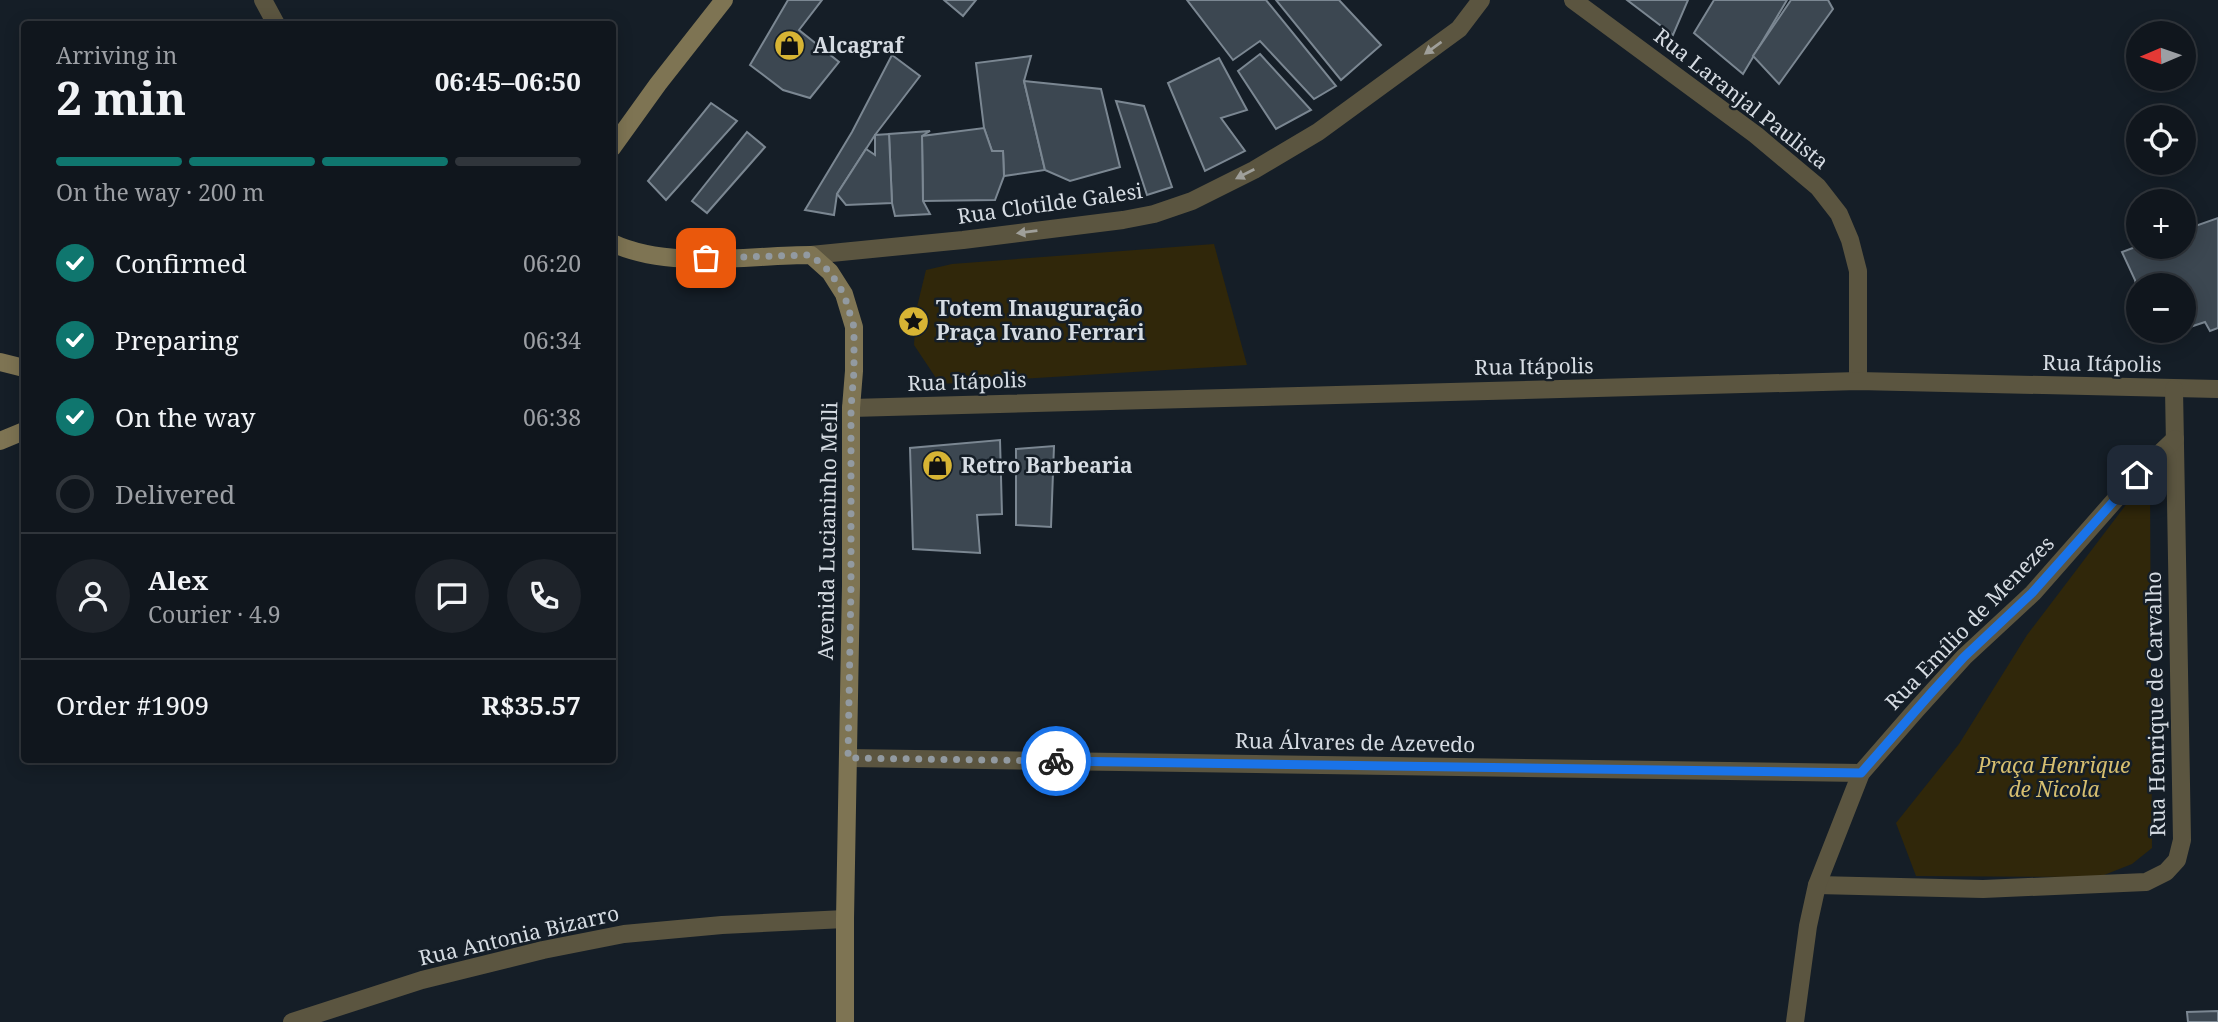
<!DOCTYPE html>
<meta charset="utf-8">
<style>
body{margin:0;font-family:"Noto Serif",serif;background:#1e232a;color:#f1f3f6;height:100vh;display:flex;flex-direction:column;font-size:26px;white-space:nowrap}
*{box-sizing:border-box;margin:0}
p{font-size:23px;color:#9c9fa4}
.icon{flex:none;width:38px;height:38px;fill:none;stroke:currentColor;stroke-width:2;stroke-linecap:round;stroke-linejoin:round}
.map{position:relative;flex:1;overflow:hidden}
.drawer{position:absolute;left:21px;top:21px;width:595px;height:742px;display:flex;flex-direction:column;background:#10161d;border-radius:7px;box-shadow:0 4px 18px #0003,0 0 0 2px #30353b}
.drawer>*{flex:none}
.needle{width:46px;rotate:268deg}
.fabs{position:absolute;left:2126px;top:21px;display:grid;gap:14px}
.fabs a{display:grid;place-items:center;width:70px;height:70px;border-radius:50%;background:#10161d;box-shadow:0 4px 18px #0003,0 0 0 2px #30353b;font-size:35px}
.pin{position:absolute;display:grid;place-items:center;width:60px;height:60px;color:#fff;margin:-30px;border-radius:14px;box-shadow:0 4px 10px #0006}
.courier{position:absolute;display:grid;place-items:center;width:70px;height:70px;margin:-35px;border:5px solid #1a73e8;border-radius:50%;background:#fff;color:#222;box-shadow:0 2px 9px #0007}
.headline em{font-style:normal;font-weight:700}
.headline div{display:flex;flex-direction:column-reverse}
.headline{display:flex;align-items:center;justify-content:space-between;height:119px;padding:0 35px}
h1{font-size:46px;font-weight:700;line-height:52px}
.bar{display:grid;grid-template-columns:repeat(4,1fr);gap:10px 7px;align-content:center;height:84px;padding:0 35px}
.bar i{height:9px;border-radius:5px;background:#30353b}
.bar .current{background:#0f766e}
.bar p{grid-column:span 4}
.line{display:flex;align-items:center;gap:18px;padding:0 35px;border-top:2px solid #30353b}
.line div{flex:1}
.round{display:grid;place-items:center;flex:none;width:74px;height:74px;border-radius:37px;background:#1e232a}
ol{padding:0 35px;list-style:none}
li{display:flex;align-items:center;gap:21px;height:77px}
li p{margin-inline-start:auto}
li .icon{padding:7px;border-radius:50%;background:#0f766e;color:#fff;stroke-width:4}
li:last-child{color:#9c9fa4}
li i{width:38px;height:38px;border:4px solid #30353b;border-radius:50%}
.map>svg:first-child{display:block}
.green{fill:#30270a}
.building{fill:#3c4751;stroke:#7b8792;stroke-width:2}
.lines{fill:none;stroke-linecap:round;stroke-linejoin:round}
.street{stroke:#5b5540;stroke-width:18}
.secondary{stroke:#7e7453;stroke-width:18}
.oneway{fill:#9f9f9a}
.done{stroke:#929aa1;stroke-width:7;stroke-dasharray:0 12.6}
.route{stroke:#1a73e8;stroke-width:9}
.labels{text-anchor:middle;stroke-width:5;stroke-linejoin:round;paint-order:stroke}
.poi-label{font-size:21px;font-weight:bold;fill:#d6dce3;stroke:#151e27;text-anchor:start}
.street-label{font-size:21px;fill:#d6dce3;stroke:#151e27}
.park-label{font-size:21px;font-style:italic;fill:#d6be6f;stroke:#151e27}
</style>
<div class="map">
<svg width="2218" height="1022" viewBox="0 0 2218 1022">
<rect width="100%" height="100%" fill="#151e27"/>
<g class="green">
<path d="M 1214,244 L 1247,365 L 940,384 L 914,345 L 916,311 L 926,270 L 952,264 Z"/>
<path d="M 2150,480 L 2152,848 L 2132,864 L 2099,877 L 1916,876 L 1896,823 L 1959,744 L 2027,635 L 2128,502 Z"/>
</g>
<g class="building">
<path d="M 788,0 L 822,0 L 799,30 L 839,62 L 810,98 L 783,90 L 750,65 Z"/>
<path d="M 944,0 L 976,0 L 963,16 Z"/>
<path d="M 1187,0 L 1266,0 L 1336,86 L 1314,99 L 1260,41 L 1233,60 Z"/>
<path d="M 1276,0 L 1339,0 L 1381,45 L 1341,80 Z"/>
<path d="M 1627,0 L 1688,0 L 1673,35 Z"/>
<path d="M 1714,0 L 1787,0 L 1743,74 L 1694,33 Z"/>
<path d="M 1791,0 L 1828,0 L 1833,9 L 1779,84 L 1753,56 Z"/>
<path d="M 1260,54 L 1311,110 L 1276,129 L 1238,71 Z"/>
<path d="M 892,55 L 920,76 L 875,135 L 837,194 L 834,215 L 805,210 L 852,132 Z"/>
<path d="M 1031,56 L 1024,81 L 1045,170 L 1004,176 L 1003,151 L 992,151 L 984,128 L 976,63 Z"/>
<path d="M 1219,58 L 1247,110 L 1221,118 L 1245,151 L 1205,171 L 1168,83 Z"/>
<path d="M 1024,81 L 1101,89 L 1120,167 L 1070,181 L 1045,170 Z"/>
<path d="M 1116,101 L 1144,106 L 1172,187 L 1147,195 Z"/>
<path d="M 711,103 L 737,121 L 666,200 L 648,181 Z"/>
<path d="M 984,128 L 992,151 L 1003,151 L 1004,176 L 995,200 L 923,201 L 922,136 Z"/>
<path d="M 930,131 L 922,136 L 923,201 L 930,214 L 895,216 L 892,203 L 889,134 Z"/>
<path d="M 747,132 L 765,147 L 707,213 L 692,201 Z"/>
<path d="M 889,134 L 892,203 L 846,205 L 837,194 L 866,149 L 875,155 L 875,135 Z"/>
<path d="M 2218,218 L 2218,328 L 2210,331 L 2205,322 L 2184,329 L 2184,285 L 2138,285 L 2138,296 L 2135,280 L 2122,252 L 2138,246 L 2184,247 L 2184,230 Z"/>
<path d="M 2147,331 L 2178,331 L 2149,341 Z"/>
<path d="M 1000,440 L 1002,514 L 977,515 L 980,553 L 913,549 L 910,448 Z"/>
<path d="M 1054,446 L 1051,527 L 1016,525 L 1016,449 Z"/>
<path d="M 2218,1011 L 2218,1022 L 2188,1022 L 2187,1012 Z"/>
</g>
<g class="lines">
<g class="street">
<path d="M 263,0 L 276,24"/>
<path d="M 1573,0 L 1756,135 L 1818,187 L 1839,214 L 1850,240 L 1858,271 L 1858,381"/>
<path d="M 811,255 L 963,240 L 1123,220 L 1154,214 L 1192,201 L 1254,170 L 1318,132 L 1459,29 L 1481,0"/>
<path d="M 851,408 L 1858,381 L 2218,389"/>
<path d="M 848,758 L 1861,773"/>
<path d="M 1817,885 L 1983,889 L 2146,882 L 2166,872 L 2177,860 L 2182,840 L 2174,389"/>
<path d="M 292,1022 L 422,980 L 543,950 L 624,934 L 722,925 L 845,919"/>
<path d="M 1795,1022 L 1808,926 L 1817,885 L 1861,773 L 1916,710 L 1964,657 L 2033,593 L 2137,475 L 2175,439"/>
</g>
<g class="secondary">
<path d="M 612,148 L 658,84 L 724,0"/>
<path d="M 612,243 C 670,270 749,255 811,255 L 830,272 L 844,294 L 854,327 L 854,371 L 851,408 L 851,586 L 845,919 L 845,1022"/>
<path d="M 0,362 L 24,368"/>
<path d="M 0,441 L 24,431"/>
</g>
</g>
<defs><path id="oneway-solid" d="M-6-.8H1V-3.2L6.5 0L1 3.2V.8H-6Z" transform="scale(1.75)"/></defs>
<g class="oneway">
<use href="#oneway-solid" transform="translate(1433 48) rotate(144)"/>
<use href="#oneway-solid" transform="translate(1245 174) rotate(153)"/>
<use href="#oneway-solid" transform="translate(1027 232) rotate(173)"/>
</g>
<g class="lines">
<path class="done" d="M 706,258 L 811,255 L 830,272 L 844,294 L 854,327 L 854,371 L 851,408 L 851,586 L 848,758 L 1056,761"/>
<path class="route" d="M 1056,761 L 1861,773 L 1932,692 L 1964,657 L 2032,593 L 2137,475"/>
</g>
<defs>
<symbol id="shop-disc" viewBox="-11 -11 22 22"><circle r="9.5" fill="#d7b434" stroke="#151e27"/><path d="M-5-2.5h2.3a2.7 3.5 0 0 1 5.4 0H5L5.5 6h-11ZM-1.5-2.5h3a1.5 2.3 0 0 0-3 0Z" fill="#111"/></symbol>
<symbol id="sight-disc" viewBox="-11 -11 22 22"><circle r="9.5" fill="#d7b434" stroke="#151e27"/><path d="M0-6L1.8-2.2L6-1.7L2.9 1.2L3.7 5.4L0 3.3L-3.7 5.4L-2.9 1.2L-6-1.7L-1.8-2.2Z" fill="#111"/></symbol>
</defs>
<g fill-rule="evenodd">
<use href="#shop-disc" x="772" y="28" width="35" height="35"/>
<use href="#sight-disc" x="896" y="304" width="35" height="35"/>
<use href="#shop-disc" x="920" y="448" width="35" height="35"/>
</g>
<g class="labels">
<g class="poi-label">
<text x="813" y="53">Alcagraf</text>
<text x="936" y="316">Totem Inauguração<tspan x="936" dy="24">Praça Ivano Ferrari</tspan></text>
<text x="961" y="473">Retro Barbearia</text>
</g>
<g class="street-label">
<text transform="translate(1741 99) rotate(38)" y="7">Rua Laranjal Paulista</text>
<text transform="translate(1050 204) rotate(-8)" y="7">Rua Clotilde Galesi</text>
<text transform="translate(2102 364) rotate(1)" y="7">Rua Itápolis</text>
<text transform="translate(1534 367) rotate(-1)" y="7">Rua Itápolis</text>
<text transform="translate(967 382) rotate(-2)" y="7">Rua Itápolis</text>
<text transform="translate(828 531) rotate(-89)" y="7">Avenida Lucianinho Melli</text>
<text transform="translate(1970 623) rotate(-46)" y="7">Rua Emílio de Menezes</text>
<text transform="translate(2156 704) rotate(-91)" y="7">Rua Henrique de Carvalho</text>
<text transform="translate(1355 743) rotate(1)" y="7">Rua Álvares de Azevedo</text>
<text transform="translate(519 936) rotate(-13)" y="7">Rua Antonia Bizarro</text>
</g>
<g class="park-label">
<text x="2054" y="773">Praça Henrique<tspan x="2054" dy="24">de Nicola</tspan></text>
</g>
</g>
</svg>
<div class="fabs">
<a><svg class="needle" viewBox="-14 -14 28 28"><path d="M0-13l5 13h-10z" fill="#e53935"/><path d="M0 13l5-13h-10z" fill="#9c9fa4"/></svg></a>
<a><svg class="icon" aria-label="locate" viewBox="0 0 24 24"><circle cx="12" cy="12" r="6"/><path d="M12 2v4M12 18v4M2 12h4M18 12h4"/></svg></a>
<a>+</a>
<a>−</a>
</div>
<div class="pin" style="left:706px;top:258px;background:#ea580c"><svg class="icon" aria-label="bag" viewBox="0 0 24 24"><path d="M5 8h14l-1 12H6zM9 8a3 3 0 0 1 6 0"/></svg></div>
<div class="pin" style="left:2137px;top:475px;background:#1f2937"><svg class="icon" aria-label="home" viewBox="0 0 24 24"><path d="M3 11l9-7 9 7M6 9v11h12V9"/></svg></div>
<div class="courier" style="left:1056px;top:761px"><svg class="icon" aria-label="bike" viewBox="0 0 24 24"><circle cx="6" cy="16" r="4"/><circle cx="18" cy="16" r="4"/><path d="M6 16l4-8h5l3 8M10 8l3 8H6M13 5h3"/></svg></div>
<section class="drawer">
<div class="headline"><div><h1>2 min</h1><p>Arriving in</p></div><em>06:45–06:50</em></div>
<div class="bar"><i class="current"></i><i class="current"></i><i class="current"></i><i></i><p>On the way · 200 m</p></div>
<ol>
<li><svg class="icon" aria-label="check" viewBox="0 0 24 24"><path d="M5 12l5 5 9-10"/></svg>Confirmed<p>06:20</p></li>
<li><svg class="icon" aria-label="check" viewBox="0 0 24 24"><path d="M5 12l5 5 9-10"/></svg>Preparing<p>06:34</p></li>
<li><svg class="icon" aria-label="check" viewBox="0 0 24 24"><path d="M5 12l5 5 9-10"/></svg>On the way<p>06:38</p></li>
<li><i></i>Delivered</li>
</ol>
<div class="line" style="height:126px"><a class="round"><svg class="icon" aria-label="person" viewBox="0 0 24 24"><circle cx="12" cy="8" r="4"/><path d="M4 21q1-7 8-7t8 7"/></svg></a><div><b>Alex</b><p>Courier · 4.9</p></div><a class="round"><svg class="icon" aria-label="chat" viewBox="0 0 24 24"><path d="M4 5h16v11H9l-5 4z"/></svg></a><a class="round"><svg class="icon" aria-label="phone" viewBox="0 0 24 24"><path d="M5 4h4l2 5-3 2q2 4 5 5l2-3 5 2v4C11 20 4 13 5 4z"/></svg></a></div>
<div class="line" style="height:91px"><div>Order #1909</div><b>R$35.57</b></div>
</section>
</div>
